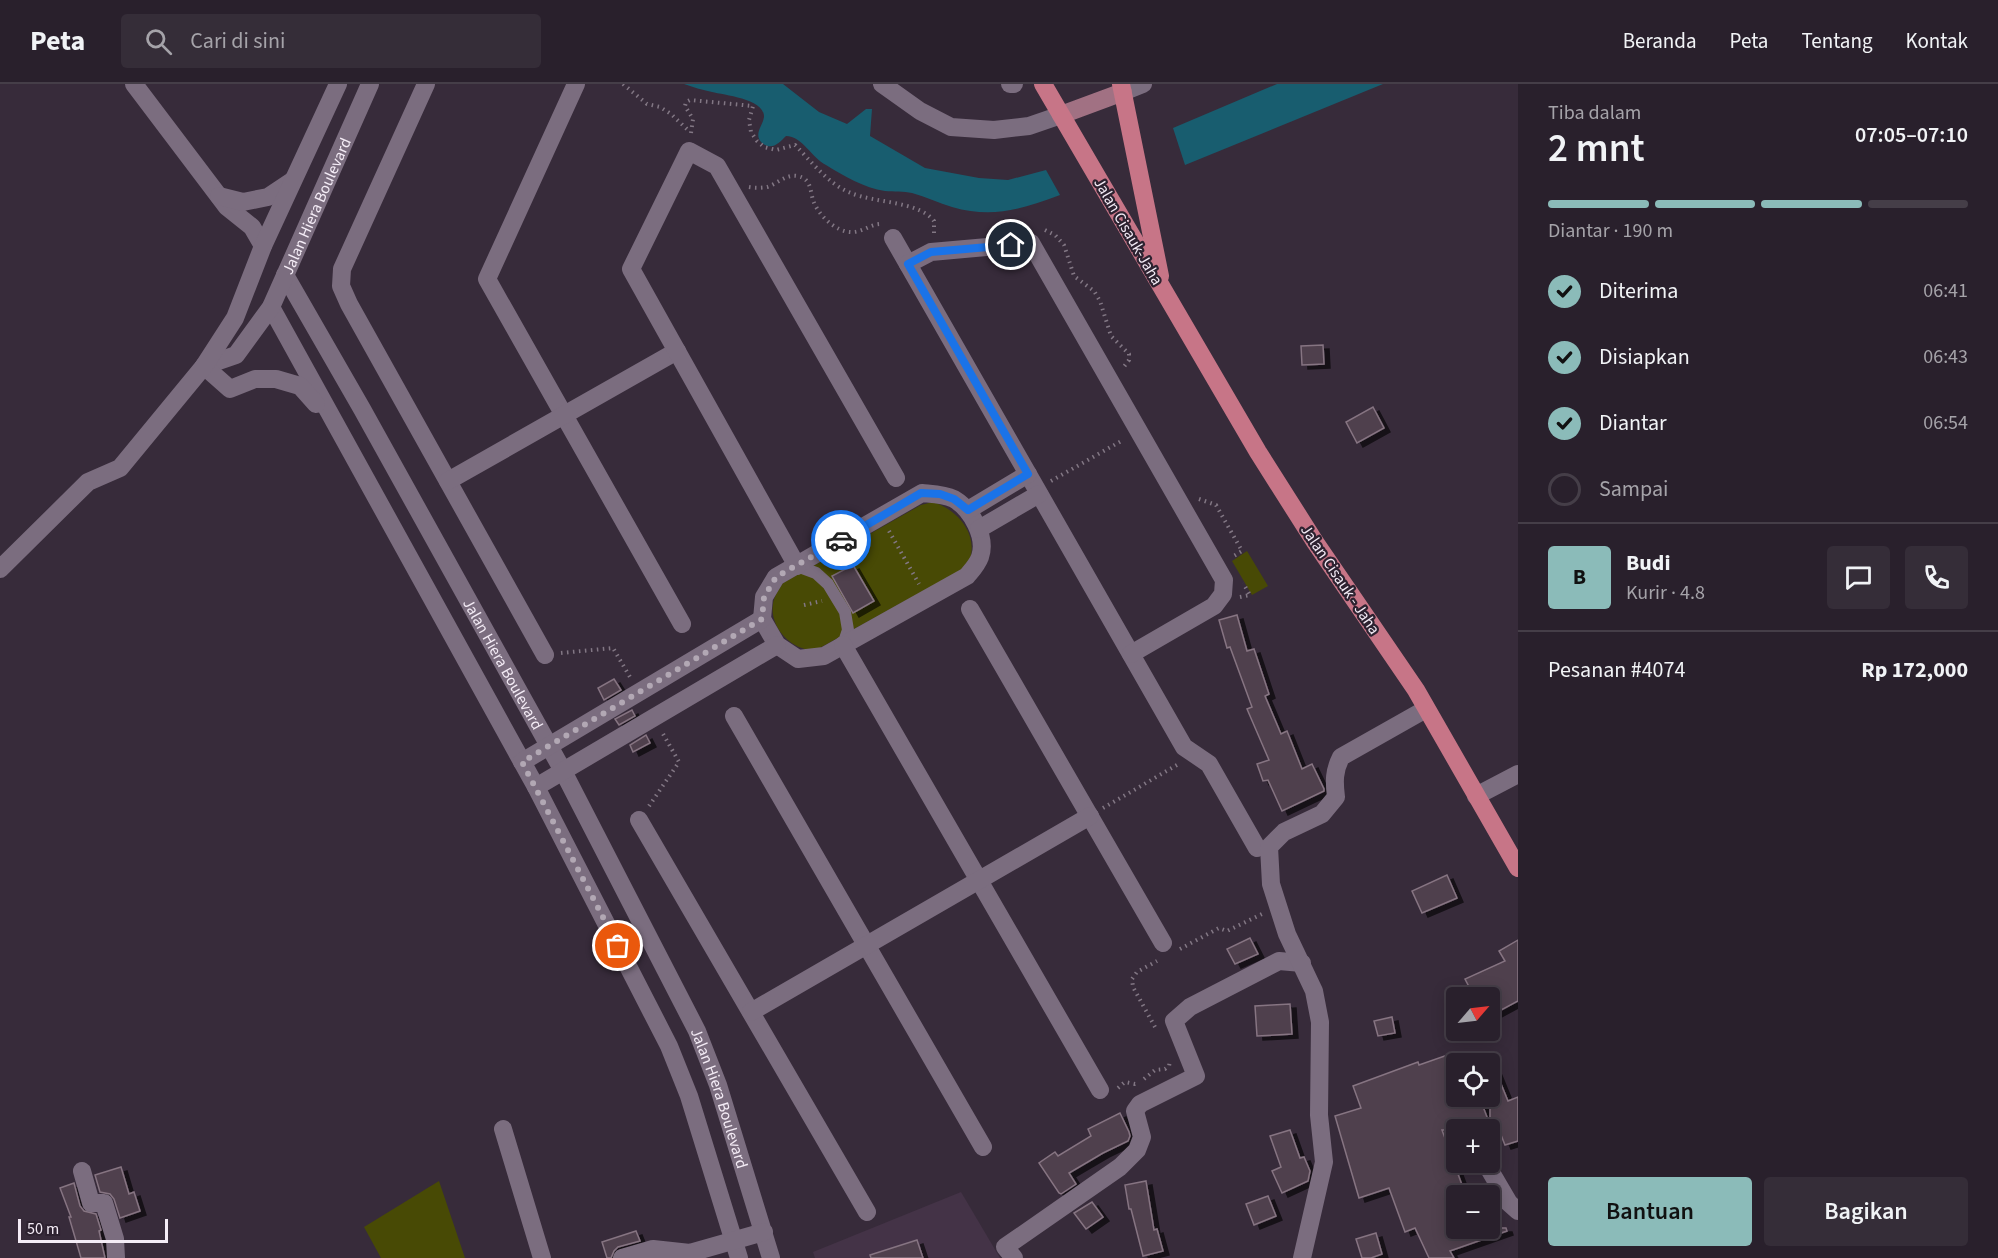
<!DOCTYPE html>
<html lang="id">
<meta charset="utf-8">
<style>
body{margin:0;font-family:"Source Sans 3",sans-serif;background:#352d38;color:#f1f3f6;height:100vh;display:flex;flex-direction:column;font-size:22px;white-space:nowrap}
*{box-sizing:border-box;margin:0}
p{font-size:20px;color:#a5a3a9}
.icon{flex:none;width:33px;height:33px;fill:none;stroke:currentColor;stroke-width:2;stroke-linecap:round;stroke-linejoin:round}
.map{position:relative;flex:1;overflow:hidden}
.sheet{display:flex;flex-direction:column;background:#29202c;width:480px}
.sheet>*{flex:none}
.needle{width:39px;rotate:62deg}
.buttons{position:absolute;left:1446px;top:903px;display:grid;gap:12px}
.buttons a{display:grid;place-items:center;width:54px;height:54px;border-radius:6px;background:#29202c;box-shadow:0 3px 15px #0003,0 0 0 2px #453e48;font-size:30px}
.scale{position:absolute;left:18px;bottom:15px;width:150px;box-sizing:border-box;padding-left:6px;border:3px solid #f4ecf6;border-top:0;font-size:16px;line-height:21px;white-space:nowrap;color:#f4ecf6;-webkit-text-stroke:4px #2d2230;paint-order:stroke}
.pin{position:absolute;display:grid;place-items:center;width:51px;height:51px;color:#fff;margin:-26px;border:3px solid #fff;border-radius:50%;box-shadow:0 2px 6px #0007}
.courier{position:absolute;display:grid;place-items:center;width:60px;height:60px;margin:-30px;border:4px solid #1a73e8;border-radius:50%;background:#fff;color:#222;box-shadow:0 2px 8px #0007}
.overview em{font-style:normal;font-weight:600}
.overview div{display:flex;flex-direction:column-reverse}
.overview{display:flex;align-items:center;justify-content:space-between;height:102px;padding:0 30px}
h1{font-size:39px;font-weight:600;line-height:45px}
.bar{display:grid;grid-template-columns:repeat(4,1fr);gap:9px 6px;align-content:center;height:72px;padding:0 30px}
.bar i{height:8px;border-radius:4px;background:#453e48}
.bar .active{background:#8bbbb9}
.bar p{grid-column:span 4}
.line{display:flex;align-items:center;gap:15px;padding:0 30px;border-top:2px solid #453e48}
.line div{flex:1}
.round{display:grid;place-items:center;flex:none;width:63px;height:63px;border-radius:6px;background:#352d38}
ol{padding:0 30px;list-style:none}
li{display:flex;align-items:center;gap:18px;height:66px}
li p{margin-inline-start:auto}
li .icon{padding:6px;border-radius:50%;background:#8bbbb9;color:#111;stroke-width:4}
li:last-child{color:#a5a3a9}
li i{width:33px;height:33px;border:3px solid #453e48;border-radius:50%}
.action{display:flex;gap:12px;margin-top:auto;padding:12px 30px}
.action a{flex:1;height:69px;border-radius:6px;background:#8bbbb9;color:#111;font-size:24px;font-weight:600;line-height:69px;text-align:center}
.action a+a{background:#352d38;color:#f1f3f6}
header{display:flex;align-items:center;gap:36px;box-sizing:border-box;height:84px;padding:0 30px;background:#29202c;border-bottom:2px solid #453e48}
header strong{font-size:28px}
nav{display:flex;gap:33px;margin-inline-start:auto;font-size:21px}
.search{width:420px;height:54px;background:#352d38;display:flex;align-items:center;gap:15px;box-sizing:border-box;padding:0 21px;border-radius:6px;color:#a5a3a9;font-size:22px}
main{display:flex;flex:1;min-height:0}
.map>svg:first-child{display:block}
.built{fill:#443347}
.green{fill:#484a05}
.water{fill:#185d6f}
.building{fill:#50404d;stroke:#867482;stroke-width:1.5;filter:url(#shadow)}
.lines{fill:none;stroke-linecap:round;stroke-linejoin:round}
.path{stroke:#827784;stroke-width:4;stroke-dasharray:1.5 4.5;stroke-linecap:butt}
.service{stroke:#7b6d7f;stroke-width:12}
.minor{stroke:#7b6d7f;stroke-width:18}
.secondary{stroke:#a17183;stroke-width:18}
.primary{stroke:#c77587;stroke-width:18}
.done{stroke:#b2a8b4;stroke-width:6;stroke-dasharray:0 10.8}
.route{stroke:#1a73e8;stroke-width:8}
.labels{text-anchor:middle;stroke-width:4.5;stroke-linejoin:round;paint-order:stroke}
.street-label{font-size:16px;fill:#f4ecf6;stroke:#2d2230}
</style>
<header>
<strong>Peta</strong>
<div class="search"><svg class="icon" aria-label="search" viewBox="0 0 24 24"><circle cx="10" cy="10" r="6"/><path d="M15 15l6 6"/></svg>Cari di sini</div>
<nav><a>Beranda</a><a>Peta</a><a>Tentang</a><a>Kontak</a></nav>
</header>
<main>
<div class="map">
<svg width="1518" height="1174" viewBox="0 0 1518 1174">
<defs>
<filter id="shadow"><feDropShadow dx="6" dy="4" stdDeviation="0" flood-color="#0009"/></filter>
</defs>
<rect width="100%" height="100%" fill="#372b3a"/>
<path class="built" d="M 961,1108 L 1000,1174 L 815,1174 L 813,1168 Z"/>
<g class="green">
<path d="M 933,418 C 954,424 976,446 971,471 C 970,476 964,481 961,486 L 816,566 C 793,568 769,544 773,520 C 774,512 779,505 783,499 L 921,421 Z"/>
<path d="M 1247,467 L 1268,502 L 1252,511 L 1232,477 Z"/>
<path d="M 439,1097 L 465,1174 L 381,1174 L 364,1143 Z"/>
</g>
<g class="water">
<path d="M 684,0 L 783,0 L 819,28 L 847,40 L 866,25 L 872,25 L 870,52 L 925,84 L 979,94 L 1008,96 L 1046,86 L 1060,111 C 1022,125 993,135 952,123 C 939,119 926,113 912,109 C 904,107 894,108 885,107 C 864,104 844,92 826,81 C 812,74 802,52 786,52 C 779,59 772,67 762,59 C 753,50 763,42 764,33 C 765,15 724,11 712,8 C 702,6 693,3 684,0 Z"/>
<path d="M 1277,0 L 1383,0 L 1185,81 L 1173,44 Z"/>
</g>
<g class="building">
<path d="M 1323,261 L 1324,280 L 1302,281 L 1301,262 Z"/>
<path d="M 1373,323 L 1384,344 L 1357,359 L 1346,338 Z"/>
<path d="M 853,481 L 874,517 L 853,529 L 832,492 Z"/>
<path d="M 1237,531 L 1247,567 L 1254,565 L 1269,610 L 1265,612 L 1281,650 L 1287,647 L 1302,685 L 1312,680 L 1324,705 L 1324,707 L 1282,727 L 1268,696 L 1263,697 L 1257,680 L 1269,676 L 1247,625 L 1252,623 L 1230,563 L 1227,564 L 1219,536 Z"/>
<path d="M 614,595 L 621,606 L 604,616 L 598,604 Z"/>
<path d="M 632,626 L 635,632 L 619,641 L 615,635 Z"/>
<path d="M 646,651 L 650,659 L 633,668 L 630,661 Z"/>
<path d="M 1447,791 L 1457,814 L 1422,829 L 1412,807 Z"/>
<path d="M 1250,854 L 1258,870 L 1235,880 L 1227,865 Z"/>
<path d="M 1518,856 L 1518,917 L 1490,932 L 1490,914 L 1475,914 L 1465,895 L 1505,877 L 1499,867 Z"/>
<path d="M 1290,920 L 1292,950 L 1257,952 L 1255,922 Z"/>
<path d="M 1392,933 L 1395,949 L 1378,952 L 1374,937 Z"/>
<path d="M 1456,968 L 1456,1012 L 1479,1012 L 1490,1041 L 1490,973 L 1508,1017 L 1518,1013 L 1518,1057 L 1505,1061 L 1501,1051 L 1490,1054 L 1490,1046 L 1442,1046 L 1466,1112 L 1456,1112 L 1456,1144 L 1506,1144 L 1507,1147 L 1450,1167 L 1454,1174 L 1429,1174 L 1415,1144 L 1405,1148 L 1389,1104 L 1359,1114 L 1335,1032 L 1361,1024 L 1353,1002 L 1418,978 L 1419,981 Z"/>
<path d="M 1120,1029 L 1129,1048 L 1130,1052 L 1128,1057 L 1103,1069 L 1069,1089 L 1076,1100 L 1061,1110 L 1059,1109 L 1039,1079 L 1055,1068 L 1058,1072 L 1091,1052 L 1088,1045 Z"/>
<path d="M 1290,1046 L 1300,1074 L 1304,1073 L 1310,1087 L 1308,1097 L 1282,1109 L 1272,1087 L 1281,1083 L 1270,1052 Z"/>
<path d="M 121,1083 L 129,1110 L 134,1108 L 140,1127 L 120,1134 L 114,1115 L 110,1110 L 100,1108 L 95,1091 Z"/>
<path d="M 1146,1097 L 1154,1146 L 1157,1145 L 1163,1167 L 1143,1172 L 1131,1125 L 1129,1125 L 1125,1101 Z"/>
<path d="M 74,1099 L 80,1122 L 84,1127 L 96,1130 L 101,1146 L 99,1147 L 105,1174 L 81,1174 L 69,1133 L 71,1133 L 60,1104 Z"/>
<path d="M 1268,1112 L 1276,1132 L 1254,1141 L 1246,1120 Z"/>
<path d="M 1092,1118 L 1103,1133 L 1086,1145 L 1074,1129 Z"/>
<path d="M 636,1147 L 640,1157 L 618,1163 L 614,1167 L 611,1174 L 607,1174 L 602,1158 Z"/>
<path d="M 1376,1149 L 1382,1170 L 1371,1174 L 1362,1174 L 1356,1155 Z"/>
<path d="M 917,1156 L 923,1174 L 871,1174 L 870,1171 Z"/>
</g>
<g class="lines">
<g class="path">
<path d="M 623,0 L 647,20 L 660,23 L 671,30 L 690,48"/>
<path d="M 691,49 L 693,35 L 685,22 L 686,18 L 690,16 L 753,22 L 749,36 L 751,48 L 757,57 L 764,63 L 776,66 L 795,61 C 811,77 829,101 851,109 C 874,119 919,117 934,137 L 934,152"/>
<path d="M 749,103 C 755,104 761,104 767,103 C 777,100 786,90 797,92 C 811,94 810,106 813,116 C 818,131 835,147 850,148 C 862,149 870,140 881,140"/>
<path d="M 1045,146 L 1055,151 L 1064,161 L 1074,192 L 1094,207 L 1100,217 L 1111,252 L 1129,270 L 1129,276 L 1123,284"/>
<path d="M 1051,397 L 1123,356"/>
<path d="M 1199,415 L 1216,421 L 1242,467 L 1232,473"/>
<path d="M 889,447 L 919,500"/>
<path d="M 1240,513 L 1250,511 L 1243,499"/>
<path d="M 804,521 L 822,517"/>
<path d="M 561,569 L 613,564 L 630,593"/>
<path d="M 649,722 L 679,678 L 662,648"/>
<path d="M 1103,724 L 1177,681"/>
<path d="M 1180,865 L 1219,844 L 1227,847 L 1262,830"/>
<path d="M 1155,943 L 1133,903 L 1132,895 L 1137,888 L 1157,877"/>
<path d="M 1144,995 L 1155,986 L 1165,985 L 1169,982 L 1170,977"/>
<path d="M 1118,1004 L 1125,998 L 1135,1000 L 1138,999"/>
</g>
<path class="service" d="M 797,482 L 816,489 L 828,500 L 845,528 L 848,546 L 843,561"/>
<g class="minor">
<path d="M 134,0 L 227,123 L 252,143 L 263,162"/>
<path d="M 426,0 L 342,185 L 341,202 L 349,220 L 545,571"/>
<path d="M 576,0 L 487,195 L 682,540"/>
<path d="M 882,0 L 920,27 L 951,43 L 994,46 L 1029,42 L 1061,31"/>
<path d="M 1010,0 L 1014,0"/>
<path d="M 1123,8 L 1143,0"/>
<path d="M 219,112 L 243,118 L 268,113 L 292,97"/>
<path d="M 893,154 L 1184,663 L 1209,680 L 1257,764"/>
<path d="M 908,180 L 931,168 L 1031,159 L 1224,496 L 1223,510 L 1214,522 L 1131,570"/>
<path id="s1" d="M 285,191 L 362,325 L 563,687 L 697,947 L 718,1001 L 771,1174"/>
<path d="M 271,223 L 536,703 L 669,962 L 689,1012 L 739,1174"/>
<path id="s2" d="M 204,282 L 236,271 L 271,223 L 370,0"/>
<path d="M 204,282 L 230,305 L 255,295 L 276,295 L 300,302 L 316,320"/>
<path d="M 448,397 L 677,267"/>
<path d="M 922,409 C 933,410 944,410 954,415 C 971,425 987,453 980,473 C 977,481 972,486 967,492 L 824,572 L 798,575 L 777,561 L 762,535 L 764,513 L 776,493 Z"/>
<path d="M 968,426 L 1028,390"/>
<path d="M 979,445 L 1039,410"/>
<path d="M 797,482 L 631,185 L 689,67 L 717,82 L 896,394"/>
<path d="M 0,485 L 88,398 L 120,384 L 204,282 L 235,234 L 263,162 L 338,0"/>
<path d="M 970,525 L 1163,859"/>
<path d="M 843,561 L 1100,1006"/>
<path d="M 734,632 L 983,1063"/>
<path d="M 522,678 L 762,535"/>
<path d="M 536,703 L 777,561"/>
<path d="M 1476,712 L 1518,690"/>
<path d="M 639,736 L 867,1128"/>
<path d="M 751,928 L 1090,732"/>
<path d="M 503,1045 L 542,1174"/>
<path d="M 1485,1078 L 1509,1119 L 1518,1127"/>
<path d="M 82,1087 L 91,1119 L 104,1119 L 115,1155 L 116,1174"/>
<path d="M 622,1174 L 653,1165 L 690,1169 L 764,1148"/>
<path d="M 1014,1174 L 1005,1163 L 1120,1083 L 1137,1066 L 1142,1053 L 1135,1027 L 1140,1020 L 1196,992 L 1174,937 L 1190,923 L 1279,877 L 1302,879"/>
<path d="M 1302,1174 L 1324,1078 L 1319,1031 L 1320,938 L 1314,907 L 1287,850 L 1271,800 L 1269,763 L 1284,748 L 1322,730 L 1336,713 C 1334,697 1334,687 1341,673 L 1426,625"/>
</g>
<path class="secondary" d="M 1061,31 L 1123,8"/>
<g class="primary">
<path d="M 1043,0 L 1258,368 L 1315,458 L 1416,606 L 1518,784"/>
<path d="M 1121,0 L 1160,192"/>
</g>
</g>
<g class="lines">
<path class="done" d="M 618,862 L 522,678 L 762,535 L 764,513 L 776,493 L 841,456"/>
<path class="route" d="M 841,456 L 921,409 L 940,410 L 954,415 L 968,426 L 1028,390 L 908,180 L 931,168 L 1011,161"/>
</g>
<g class="labels">
<g class="street-label">
<text dy="6" stroke="none"><textPath href="#s2" startOffset="204">Jalan Hiera Boulevard</textPath></text>
<text transform="translate(1129 147) rotate(60)" y="6">Jalan Cisauk-Jaha</text>
<text transform="translate(1341 495) rotate(56)" y="6">Jalan Cisauk - Jaha</text>
<text dy="6" stroke="none"><textPath href="#s1" startOffset="446">Jalan Hiera Boulevard</textPath></text>
<text dy="6" stroke="none"><textPath href="#s1" startOffset="932">Jalan Hiera Boulevard</textPath></text>
</g>
</g>
</svg>
<div class="buttons">
<a><svg class="needle" viewBox="-14 -14 28 28"><path d="M0-13l5 13h-10z" fill="#e53935"/><path d="M0 13l5-13h-10z" fill="#a5a3a9"/></svg></a>
<a><svg class="icon" aria-label="locate" viewBox="0 0 24 24"><circle cx="12" cy="12" r="6"/><path d="M12 2v4M12 18v4M2 12h4M18 12h4"/></svg></a>
<a>+</a>
<a>−</a>
</div>
<div class="scale">50 m</div>
<div class="pin" style="left:618px;top:862px;background:#ea580c"><svg class="icon" aria-label="bag" viewBox="0 0 24 24"><path d="M5 8h14l-1 12H6zM9 8a3 3 0 0 1 6 0"/></svg></div>
<div class="pin" style="left:1011px;top:161px;background:#1f2937"><svg class="icon" aria-label="home" viewBox="0 0 24 24"><path d="M3 11l9-7 9 7M6 9v11h12V9"/></svg></div>
<div class="courier" style="left:841px;top:456px"><svg class="icon" aria-label="car" viewBox="0 0 24 24"><path d="M5 17H2v-5l4-1 3-4h7l3 4 3 1v5h-3M9 17h6M6 11h13"/><circle cx="7" cy="17" r="2"/><circle cx="17" cy="17" r="2"/></svg></div>
</div>
<section class="sheet">
<div class="overview"><div><h1>2 mnt</h1><p>Tiba dalam</p></div><em>07:05–07:10</em></div>
<div class="bar"><i class="active"></i><i class="active"></i><i class="active"></i><i></i><p>Diantar · 190 m</p></div>
<ol>
<li><svg class="icon" aria-label="check" viewBox="0 0 24 24"><path d="M5 12l5 5 9-10"/></svg>Diterima<p>06:41</p></li>
<li><svg class="icon" aria-label="check" viewBox="0 0 24 24"><path d="M5 12l5 5 9-10"/></svg>Disiapkan<p>06:43</p></li>
<li><svg class="icon" aria-label="check" viewBox="0 0 24 24"><path d="M5 12l5 5 9-10"/></svg>Diantar<p>06:54</p></li>
<li><i></i>Sampai</li>
</ol>
<div class="line" style="height:108px"><b class="round" style="background:#8bbbb9;color:#111">B</b><div><b>Budi</b><p>Kurir · 4.8</p></div><a class="round"><svg class="icon" aria-label="chat" viewBox="0 0 24 24"><path d="M4 5h16v11H9l-5 4z"/></svg></a><a class="round"><svg class="icon" aria-label="phone" viewBox="0 0 24 24"><path d="M5 4h4l2 5-3 2q2 4 5 5l2-3 5 2v4C11 20 4 13 5 4z"/></svg></a></div>
<div class="line" style="height:78px"><div>Pesanan #4074</div><b>Rp 172,000</b></div>
<div class="action"><a>Bantuan</a><a>Bagikan</a></div>
</section>
</main>
